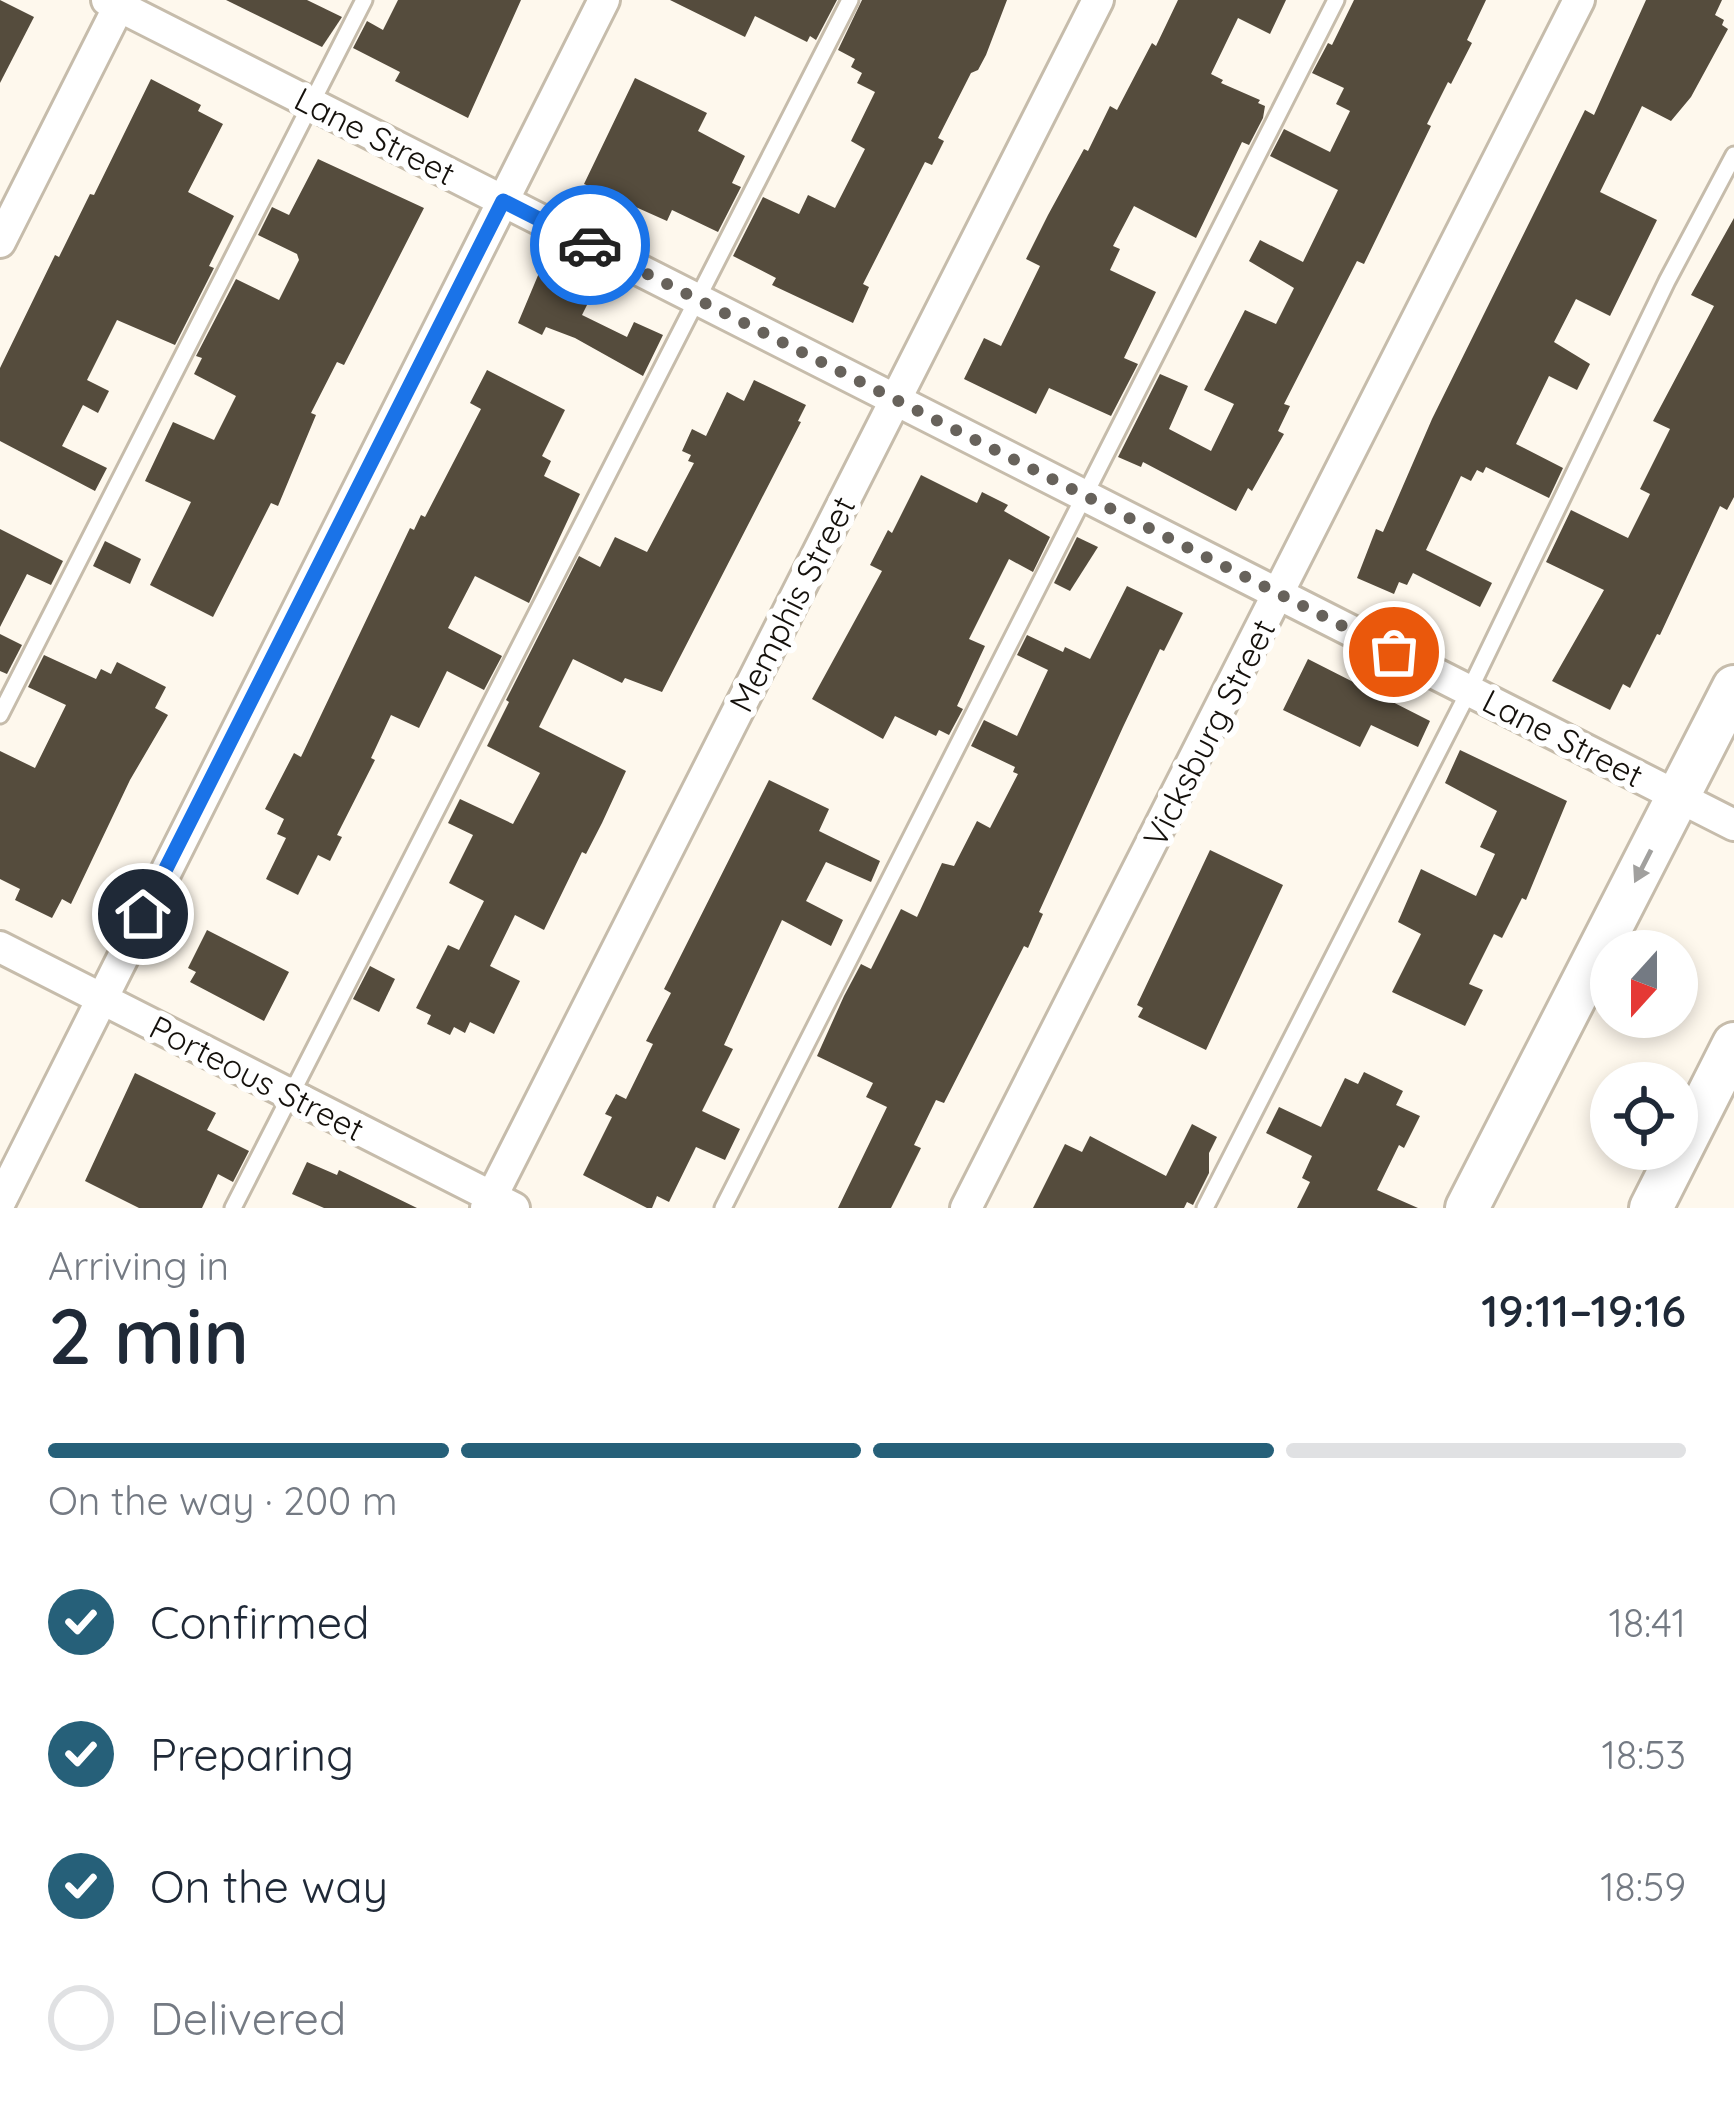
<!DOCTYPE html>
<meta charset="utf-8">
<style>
body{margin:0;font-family:Quicksand,sans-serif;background:#f6f6f7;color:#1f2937;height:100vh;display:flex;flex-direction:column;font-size:45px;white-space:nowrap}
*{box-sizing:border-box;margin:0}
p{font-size:39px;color:#747a83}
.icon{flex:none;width:66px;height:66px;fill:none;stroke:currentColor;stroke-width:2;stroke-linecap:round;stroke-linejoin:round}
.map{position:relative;height:1208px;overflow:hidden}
.details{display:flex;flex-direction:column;background:#fff;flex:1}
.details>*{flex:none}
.needle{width:78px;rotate:201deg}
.buttons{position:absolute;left:1590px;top:930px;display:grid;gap:24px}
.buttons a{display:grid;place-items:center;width:108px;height:108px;border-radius:50%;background:#fff;box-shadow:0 6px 18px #0003;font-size:60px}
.pin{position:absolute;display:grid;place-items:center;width:102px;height:102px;color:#fff;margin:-51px;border:6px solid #fff;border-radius:50%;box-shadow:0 3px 12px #0007}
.courier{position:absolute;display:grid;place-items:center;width:120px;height:120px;margin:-60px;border:9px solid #1a73e8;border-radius:50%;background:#fff;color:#222;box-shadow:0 3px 15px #0007}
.summary em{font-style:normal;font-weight:600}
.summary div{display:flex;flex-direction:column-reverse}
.summary{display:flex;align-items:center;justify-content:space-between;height:204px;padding:0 48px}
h1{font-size:78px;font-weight:600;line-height:90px}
.bar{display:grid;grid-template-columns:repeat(4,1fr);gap:18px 12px;align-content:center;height:144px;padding:0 48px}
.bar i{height:15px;border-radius:9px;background:#e0e1e3}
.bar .on{background:#266079}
.bar p{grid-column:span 4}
ol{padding:0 48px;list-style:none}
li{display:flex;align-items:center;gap:36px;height:132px}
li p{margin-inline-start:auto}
li .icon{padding:12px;border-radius:50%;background:#266079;color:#fff;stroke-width:4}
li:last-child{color:#747a83}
li i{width:66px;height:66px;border:6px solid #e0e1e3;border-radius:50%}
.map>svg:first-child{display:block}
.building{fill:#554c3d}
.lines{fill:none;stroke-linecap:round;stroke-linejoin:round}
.lane-casing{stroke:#c6bcab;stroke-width:21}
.street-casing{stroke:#c6bcab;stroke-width:36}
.secondary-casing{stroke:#c6bcab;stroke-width:48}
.lane{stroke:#fff;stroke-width:15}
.street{stroke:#fff;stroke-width:30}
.secondary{stroke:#fff;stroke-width:42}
.oneway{fill:#a1a09e}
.done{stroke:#67625b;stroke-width:12;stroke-dasharray:0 21.6}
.route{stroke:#1a73e8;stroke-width:15}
.labels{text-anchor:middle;stroke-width:12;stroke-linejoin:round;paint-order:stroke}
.street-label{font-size:33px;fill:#15110c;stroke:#fff}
</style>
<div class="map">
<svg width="1734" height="1208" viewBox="0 0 1734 1208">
<rect width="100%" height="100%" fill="#fef8ed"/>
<g class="building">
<path d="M 0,0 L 34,17 L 0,83 Z"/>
<path d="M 226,0 L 307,0 L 342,17 L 322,47 Z"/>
<path d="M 398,0 L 521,0 L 468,118 L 395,81 L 400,72 L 353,48 L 367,21 L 383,30 Z"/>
<path d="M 670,0 L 837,0 L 816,40 L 810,36 L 807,42 L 755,16 L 745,37 Z"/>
<path d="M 862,0 L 1007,0 L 986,55 L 978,70 L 971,73 L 938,138 L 944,141 L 932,165 L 925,162 L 863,284 L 869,287 L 853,323 L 772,285 L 776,278 L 733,256 L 763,197 L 799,214 L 808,195 L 835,208 L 865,149 L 851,141 L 875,92 L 857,83 L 862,73 L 851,67 L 855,59 L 838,50 Z"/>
<path d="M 1178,0 L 1286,0 L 1270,34 L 1238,18 L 1211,74 L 1223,80 L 1221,83 L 1260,100 L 1258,103 L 1265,106 L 1263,118 L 1249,145 L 1242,142 L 1196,238 L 1134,206 L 1113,246 L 1120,249 L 1110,270 L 1156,292 L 1124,358 L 1138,364 L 1111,416 L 1049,388 L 1036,414 L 964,379 L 984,338 L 1001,346 L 1040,266 L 1026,259 L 1048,215 L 1084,149 L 1088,151 L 1110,106 L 1117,110 L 1152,43 L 1156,46 Z"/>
<path d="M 1354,0 L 1486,0 L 1467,40 L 1472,43 L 1451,84 L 1448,82 L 1427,124 L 1431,126 L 1364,264 L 1357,261 L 1284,404 L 1290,406 L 1278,431 L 1284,434 L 1252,491 L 1248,488 L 1236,511 L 1143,462 L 1141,467 L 1118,457 L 1160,374 L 1188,386 L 1169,429 L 1211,451 L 1234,404 L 1204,390 L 1245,310 L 1276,324 L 1294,288 L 1249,261 L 1260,240 L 1303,262 L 1338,190 L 1270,156 L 1284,129 L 1330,152 L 1350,111 L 1336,104 L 1344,88 L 1312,73 L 1328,43 L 1332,45 Z"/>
<path d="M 1646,0 L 1722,0 L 1715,15 L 1724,20 L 1722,25 L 1728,29 L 1691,97 L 1671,121 L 1642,106 L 1600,192 L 1657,220 L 1610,316 L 1576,299 L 1554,342 L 1590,364 L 1577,390 L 1549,376 L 1516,444 L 1563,468 L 1549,498 L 1486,467 L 1483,473 L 1477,470 L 1471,481 L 1461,476 L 1426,550 L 1492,583 L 1480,607 L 1413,573 L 1407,585 L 1399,582 L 1394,594 L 1357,578 L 1376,529 L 1383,532 L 1432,419 L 1585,110 L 1594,115 Z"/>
<path d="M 635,78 L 707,113 L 698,131 L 745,156 L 732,183 L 741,187 L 718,232 L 672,210 L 667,221 L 584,184 Z"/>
<path d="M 151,79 L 201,105 L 198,111 L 223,124 L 188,192 L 234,216 L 209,266 L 214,268 L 175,345 L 117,320 L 87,380 L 109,391 L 98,413 L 83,405 L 62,446 L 107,468 L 95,491 L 0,441 L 0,368 L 55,255 L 59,257 L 90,194 L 94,195 Z"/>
<path d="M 318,159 L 424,208 L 344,365 L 337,362 L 311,413 L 316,415 L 278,506 L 271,503 L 213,617 L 150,585 L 191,502 L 145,481 L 173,422 L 214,440 L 236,396 L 194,374 L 202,358 L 196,356 L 236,279 L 279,300 L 299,260 L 297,254 L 258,235 L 272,207 L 289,215 Z"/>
<path d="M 1734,218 L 1734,497 L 1727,510 L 1720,506 L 1660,635 L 1657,634 L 1630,688 L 1623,684 L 1610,710 L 1552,681 L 1604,590 L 1546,562 L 1571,510 L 1628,538 L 1650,494 L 1640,489 L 1670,429 L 1653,421 L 1714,306 L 1691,295 Z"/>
<path d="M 539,273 L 590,299 L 582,315 L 627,337 L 634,322 L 663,335 L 643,376 L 575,338 L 546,327 L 542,335 L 518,323 Z"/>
<path d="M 487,370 L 565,410 L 542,456 L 551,461 L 544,476 L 580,494 L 529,603 L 475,576 L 448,628 L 502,656 L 484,690 L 447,671 L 419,728 L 391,715 L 371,758 L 375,760 L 337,835 L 342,837 L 330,861 L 318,855 L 298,895 L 266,879 L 286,838 L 277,834 L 284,819 L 265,809 L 294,753 L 301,757 L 410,528 L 414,530 L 421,515 L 425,517 L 481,409 L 470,403 Z"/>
<path d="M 754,380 L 806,405 L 798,421 L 801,422 L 662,692 L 625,678 L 622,683 L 573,659 L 539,727 L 626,771 L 602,823 L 586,854 L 582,852 L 544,930 L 515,915 L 490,966 L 520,981 L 494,1034 L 470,1022 L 465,1033 L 454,1027 L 450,1035 L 427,1024 L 431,1015 L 416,1008 L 448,945 L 459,950 L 484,901 L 449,883 L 473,835 L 448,823 L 460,799 L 513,824 L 540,773 L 487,746 L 509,702 L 506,700 L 579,556 L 600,567 L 615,537 L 647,552 L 694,463 L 688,461 L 691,455 L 682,451 L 692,429 L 706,436 L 727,392 L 744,401 Z"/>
<path d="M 921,475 L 977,503 L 982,492 L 1008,505 L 1004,511 L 1050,537 L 1033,572 L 1009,559 L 969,639 L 985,646 L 957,706 L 963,709 L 949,735 L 939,730 L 936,736 L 895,716 L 883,739 L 812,699 L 882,571 L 870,565 L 888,530 L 892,533 Z"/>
<path d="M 0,529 L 63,561 L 51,585 L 27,574 L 0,627 Z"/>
<path d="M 1077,537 L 1098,547 L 1070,591 L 1054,583 Z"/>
<path d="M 105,541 L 141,559 L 130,584 L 93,566 Z"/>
<path d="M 1127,586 L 1183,613 L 1164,651 L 1160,649 L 1123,727 L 1039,912 L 1043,914 L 1028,948 L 1024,946 L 944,1103 L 936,1100 L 914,1145 L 921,1148 L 891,1208 L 838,1208 L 887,1107 L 866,1097 L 873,1083 L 817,1056 L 844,996 L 861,964 L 871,969 L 901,909 L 917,917 L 942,863 L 954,866 L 977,821 L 990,828 L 1018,774 L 1013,772 L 1015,767 L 971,746 L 984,720 L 1017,736 L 1048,670 L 1017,655 L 1027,635 L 1063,652 L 1065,647 L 1090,659 Z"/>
<path d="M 0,634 L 22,645 L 7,674 L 0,671 Z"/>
<path d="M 44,655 L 96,679 L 101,669 L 111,674 L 117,662 L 166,687 L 155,708 L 168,715 L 130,780 L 71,904 L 62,899 L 52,918 L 15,900 L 20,889 L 0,879 L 0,751 L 35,768 L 66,705 L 28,687 Z"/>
<path d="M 1308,659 L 1430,721 L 1418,747 L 1371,725 L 1360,747 L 1283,710 Z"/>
<path d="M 1460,750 L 1567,801 L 1526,900 L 1522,898 L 1502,938 L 1494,934 L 1469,984 L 1483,990 L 1465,1026 L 1392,992 L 1421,934 L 1398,922 L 1421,869 L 1476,896 L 1495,854 L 1480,847 L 1497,811 L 1445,783 Z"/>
<path d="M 769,780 L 829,809 L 819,831 L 880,861 L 871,882 L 826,862 L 806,901 L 843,920 L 831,946 L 782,920 L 724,1045 L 733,1049 L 702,1111 L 740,1129 L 725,1160 L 696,1147 L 669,1202 L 657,1196 L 652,1208 L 647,1208 L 583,1175 L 612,1117 L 605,1114 L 616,1094 L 626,1099 L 653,1044 L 646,1041 L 671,993 L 664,989 Z"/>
<path d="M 1210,850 L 1283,885 L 1206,1050 L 1138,1017 L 1143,1008 L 1137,1005 Z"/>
<path d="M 207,930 L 289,972 L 264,1021 L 190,982 L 196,972 L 188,968 Z"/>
<path d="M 370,966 L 395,979 L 379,1012 L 353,999 Z"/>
<path d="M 1364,1072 L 1403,1091 L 1396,1105 L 1420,1116 L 1404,1148 L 1399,1145 L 1377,1190 L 1418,1208 L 1297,1208 L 1310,1182 L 1302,1178 L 1312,1156 L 1266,1133 L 1279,1107 L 1321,1127 L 1345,1078 L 1358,1084 Z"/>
<path d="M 135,1073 L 216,1113 L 207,1130 L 249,1151 L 233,1182 L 218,1174 L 202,1208 L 139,1208 L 85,1181 Z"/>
<path d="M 1192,1124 L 1217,1137 L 1209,1153 L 1209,1173 L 1193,1205 L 1187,1202 L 1184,1208 L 1033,1208 L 1065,1144 L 1082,1152 L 1090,1136 L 1166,1176 Z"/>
<path d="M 307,1162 L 337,1175 L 339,1170 L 417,1208 L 324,1208 L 292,1194 Z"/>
</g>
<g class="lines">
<defs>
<g id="lane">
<path d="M 0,715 L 364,0"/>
<path d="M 233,1208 L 850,0"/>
<path d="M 723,1208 L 1336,0"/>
<path d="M 1205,1208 L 1469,691 L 1667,281 L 1734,155"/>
</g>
<g id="street">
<path d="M 107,0 L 1734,825"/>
<path d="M 0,242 L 122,0"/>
<path d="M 0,947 L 514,1208"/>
<path d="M 0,1202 L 604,0"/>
<path d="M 486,1208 L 1098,0"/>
<path d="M 966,1208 L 1579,0"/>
</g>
<g id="secondary">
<path d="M 1467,1208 L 1734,687"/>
<path d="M 1651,1208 L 1734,1044"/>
</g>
</defs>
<use href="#lane" class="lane-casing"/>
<use href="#street" class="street-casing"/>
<use href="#secondary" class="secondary-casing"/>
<use href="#lane" class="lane"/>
<use href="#street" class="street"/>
<use href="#secondary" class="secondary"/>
</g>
<defs><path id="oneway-solid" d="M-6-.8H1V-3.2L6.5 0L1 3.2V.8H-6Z" transform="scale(3)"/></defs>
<use class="oneway" href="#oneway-solid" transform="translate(1643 866) rotate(117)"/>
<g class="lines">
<path class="done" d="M 590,245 L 1394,652"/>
<path class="route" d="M 143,914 L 503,201 L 590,245"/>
</g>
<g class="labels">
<g class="street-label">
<text transform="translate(375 136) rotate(27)" y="12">Lane Street</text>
<text transform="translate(792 604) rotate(-63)" y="12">Memphis Street</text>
<text transform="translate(1209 733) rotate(-63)" y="12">Vicksburg Street</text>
<text transform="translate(1563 738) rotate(27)" y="12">Lane Street</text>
<text transform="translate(257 1078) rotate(27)" y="12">Porteous Street</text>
</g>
</g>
</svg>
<div class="buttons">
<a><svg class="needle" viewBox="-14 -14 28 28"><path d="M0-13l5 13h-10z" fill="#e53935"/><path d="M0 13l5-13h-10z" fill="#747a83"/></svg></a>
<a><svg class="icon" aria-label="locate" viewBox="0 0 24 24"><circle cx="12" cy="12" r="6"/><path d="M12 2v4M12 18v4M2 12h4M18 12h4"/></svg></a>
</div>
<div class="pin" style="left:1394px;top:652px;background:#ea580c"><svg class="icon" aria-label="bag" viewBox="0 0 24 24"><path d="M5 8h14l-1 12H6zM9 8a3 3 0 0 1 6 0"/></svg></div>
<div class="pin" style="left:143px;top:914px;background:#1f2937"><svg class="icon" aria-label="home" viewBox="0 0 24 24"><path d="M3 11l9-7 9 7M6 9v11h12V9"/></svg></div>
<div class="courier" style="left:590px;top:245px"><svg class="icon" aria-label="car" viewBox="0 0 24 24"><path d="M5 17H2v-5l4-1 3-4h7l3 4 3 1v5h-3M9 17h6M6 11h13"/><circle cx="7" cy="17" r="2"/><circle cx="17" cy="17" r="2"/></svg></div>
</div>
<section class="details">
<div class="summary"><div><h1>2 min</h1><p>Arriving in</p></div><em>19:11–19:16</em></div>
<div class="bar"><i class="on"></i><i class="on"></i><i class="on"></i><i></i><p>On the way · 200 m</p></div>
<ol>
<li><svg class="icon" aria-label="check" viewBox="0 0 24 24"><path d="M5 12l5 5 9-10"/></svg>Confirmed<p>18:41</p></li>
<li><svg class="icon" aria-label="check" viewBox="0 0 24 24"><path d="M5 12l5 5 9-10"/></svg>Preparing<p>18:53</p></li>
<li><svg class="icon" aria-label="check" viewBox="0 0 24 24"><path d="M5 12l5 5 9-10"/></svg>On the way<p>18:59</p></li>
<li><i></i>Delivered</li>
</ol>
</section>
